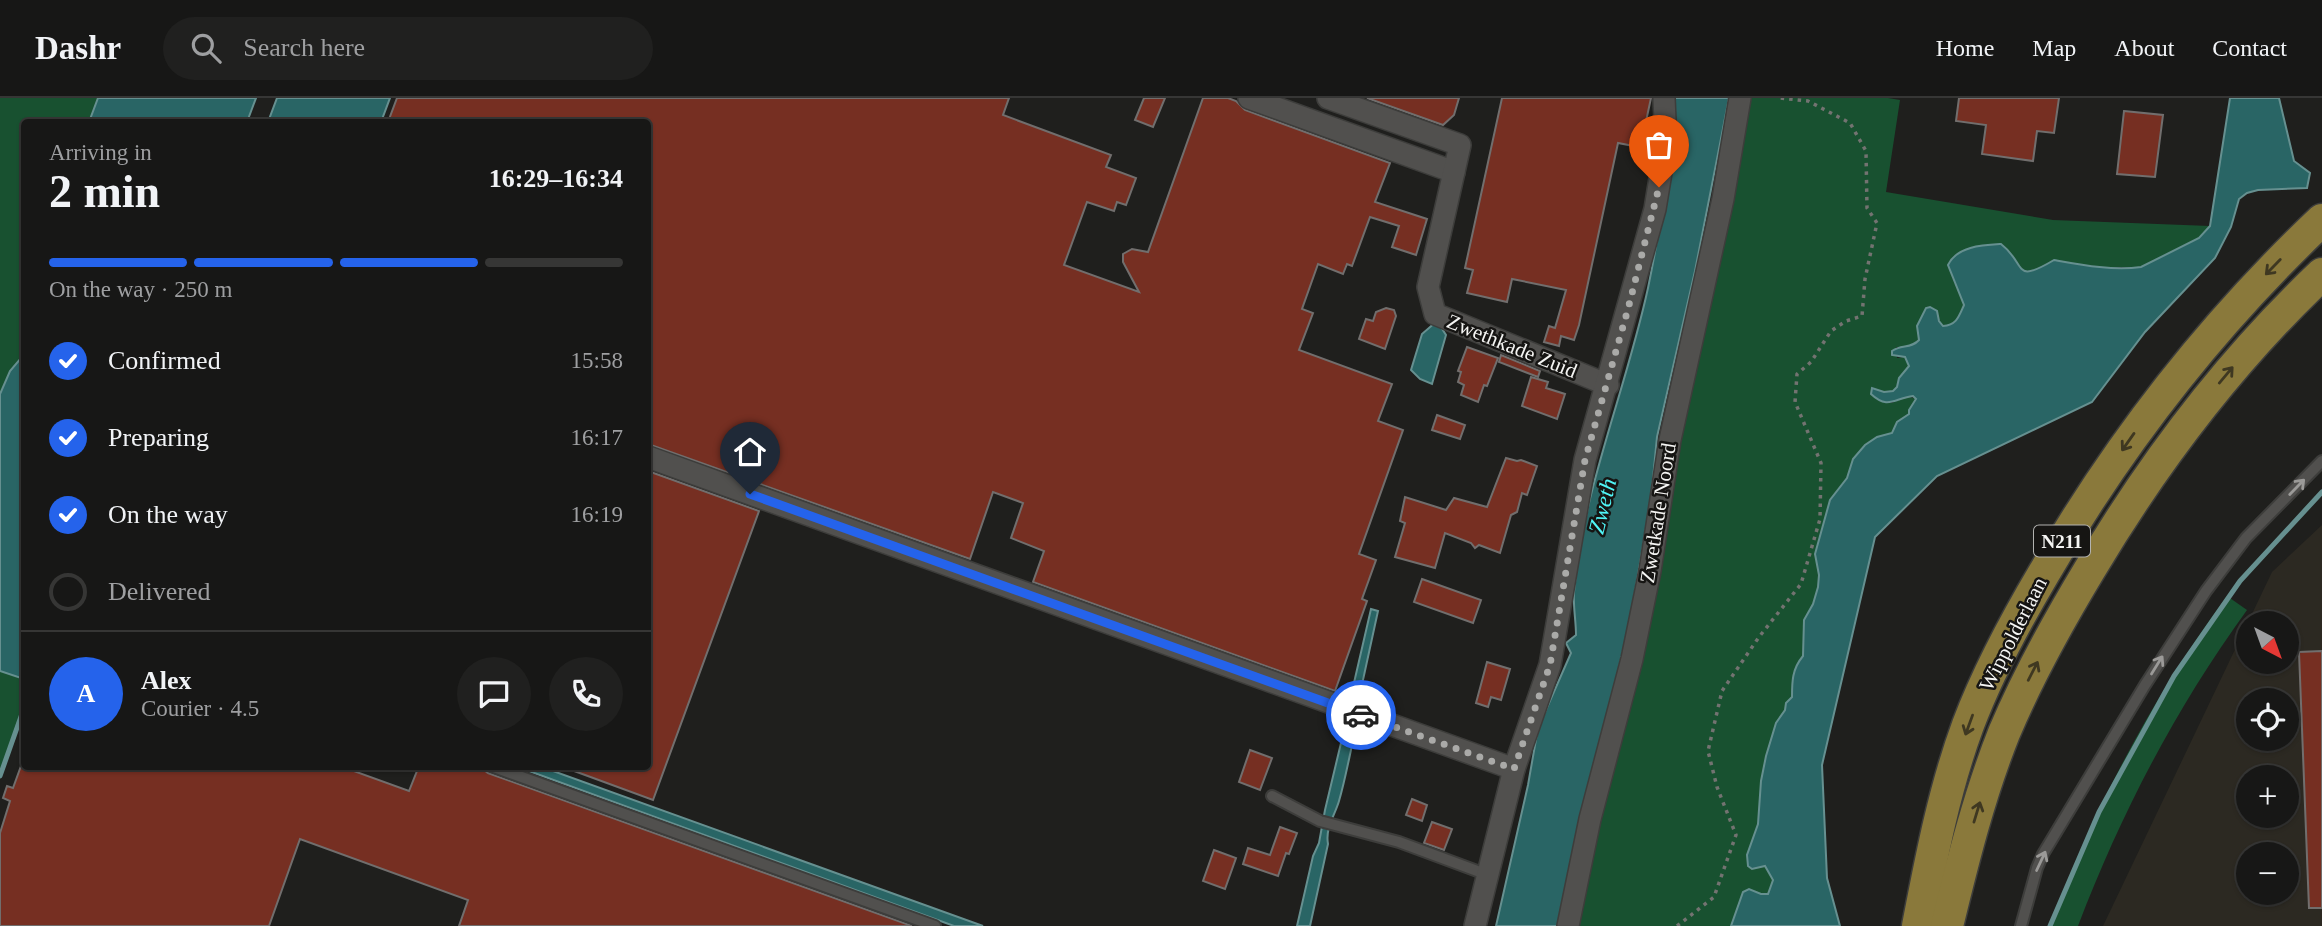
<!DOCTYPE html>
<meta charset="utf-8">
<style>
body{margin:0;font-family:"Times New Roman",serif;background:#20201f;color:#f1f3f6;height:100vh;display:flex;flex-direction:column;font-size:26px;white-space:nowrap}
*{box-sizing:border-box;margin:0}
p{font-size:23px;color:#9e9fa1}
.icon{flex:none;width:38px;height:38px;fill:none;stroke:currentColor;stroke-width:2;stroke-linecap:round;stroke-linejoin:round}
.map{position:relative;flex:1;overflow:hidden}
.drawer{position:absolute;left:21px;top:21px;width:630px;height:651px;display:flex;flex-direction:column;background:#171716;border-radius:7px;box-shadow:0 2px 5px #0004,0 0 0 2px #363635}
.drawer>*{flex:none}
.needle{width:46px;rotate:139deg}
.buttons{position:absolute;left:2236px;top:513px;display:grid;gap:14px}
.buttons a{display:grid;place-items:center;width:63px;height:63px;border-radius:50%;background:#171716;box-shadow:0 2px 5px #0004,0 0 0 2px #363635;font-size:35px}
.pin{position:absolute;display:grid;place-items:center;width:60px;height:60px;color:#fff;margin:-72px -30px;border-radius:50% 50% 50% 0;rotate:-45deg;box-shadow:0 0 7px #0007}
.pin .icon{rotate:45deg}
.courier{position:absolute;display:grid;place-items:center;width:70px;height:70px;margin:-35px;border:5px solid #2563eb;border-radius:50%;background:#fff;color:#222;box-shadow:0 2px 9px #0007}
.overview em{font-style:normal;font-weight:600}
.overview div{display:flex;flex-direction:column-reverse}
.overview{display:flex;align-items:center;justify-content:space-between;height:119px;padding:0 28px}
h1{font-size:46px;font-weight:600;line-height:52px}
.bar{display:grid;grid-template-columns:repeat(4,1fr);gap:10px 7px;align-content:center;height:84px;padding:0 28px}
.bar i{height:9px;border-radius:5px;background:#363635}
.bar .current{background:#2563eb}
.bar p{grid-column:span 4}
.line{display:flex;align-items:center;gap:18px;padding:0 28px;border-top:2px solid #363635}
.line div{flex:1}
.round{display:grid;place-items:center;flex:none;width:74px;height:74px;border-radius:37px;background:#20201f}
ol{padding:0 28px;list-style:none}
li{display:flex;align-items:center;gap:21px;height:77px}
li p{margin-inline-start:auto}
li .icon{padding:7px;border-radius:50%;background:#2563eb;color:#fff;stroke-width:4}
li:last-child{color:#9e9fa1}
li i{width:38px;height:38px;border:4px solid #363635;border-radius:50%}
header{display:flex;align-items:center;gap:42px;box-sizing:border-box;height:98px;padding:0 35px;background:#171716;border-bottom:2px solid #363635}
header strong{font-size:33px}
nav{display:flex;gap:38px;margin-inline-start:auto;font-size:24px}
.search{width:490px;height:63px;background:#20201f;display:flex;align-items:center;gap:18px;box-sizing:border-box;padding:0 24px;border-radius:38px;color:#9e9fa1;font-size:26px}
.map>svg:first-child{display:block}
.built{fill:#2c2922;fill-rule:evenodd}
.green{fill:#185130}
.water{fill:#296565;stroke:#669090;stroke-width:2}
.lines{fill:none;stroke-linecap:round;stroke-linejoin:round}
.stream{stroke:#669090;stroke-width:5}
.building{fill:#762f22;stroke:#716e6d;stroke-width:2}
.service-casing{stroke:#3d3d3b;stroke-width:14}
.minor-casing{stroke:#3d3d3b;stroke-width:24}
.primary-casing{stroke:#3d3d3b;stroke-width:35}
.path{stroke:#737371;stroke-width:3.5;stroke-dasharray:3.5 5;stroke-linecap:butt}
.service{stroke:#51504e;stroke-width:10}
.minor{stroke:#51504e;stroke-width:21}
.primary{stroke:#8a793b;stroke-width:32}
.oneway{stroke:#3f3821}
.oneway2{stroke:#9b9a98}
.done{stroke:#aaaaa8;stroke-width:7;stroke-dasharray:0 12.6}
.route{stroke:#2563eb;stroke-width:9}
.labels{text-anchor:middle;stroke-width:5;stroke-linejoin:round;paint-order:stroke}
.shield{fill:#161513;stroke:#b2b2b0;stroke-width:2}
.shield-label{font-size:19px;font-weight:bold;fill:#f5f5f3}
.street-label{font-size:21px;fill:#f5f5f3;stroke:#161513}
.water-label{font-size:23px;font-style:italic;fill:#50f5f6;stroke:#161513}
</style>
<header>
<strong>Dashr</strong>
<div class="search"><svg class="icon" aria-label="search" viewBox="0 0 24 24"><circle cx="10" cy="10" r="6"/><path d="M15 15l6 6"/></svg>Search here</div>
<nav><a>Home</a><a>Map</a><a>About</a><a>Contact</a></nav>
</header>
<div class="map">
<svg width="2322" height="828" viewBox="0 0 2322 828">
<rect width="100%" height="100%" fill="#1f1f1d"/>
<path class="built" d="M 2322,427 L 2322,828 L 2103,828 L 2272,474 ZM 2249,525 L 2287,525 L 2287,564 L 2249,564 ZM 2249,602 L 2287,602 L 2287,640 L 2249,640 ZM 2249,679 L 2287,679 L 2287,718 L 2249,718 ZM 2249,756 L 2287,756 L 2287,794 L 2249,794 Z"/>
<g class="green">
<path d="M 0,0 L 98,0 L 89,24 L 24,24 L 24,201 L 19,214 L 22,235 L 24,236 L 24,262 L 21,260 L 10,273 L 0,296 Z"/>
<path d="M 1750,0 L 1888,0 L 1900,2 L 1886,94 L 2053,122 L 2210,128 L 2199,140 L 2141,169 L 2102,169 L 2054,163 C 2040,171 2022,182 2014,161 L 1952,179 L 1964,207 C 1959,218 1957,227 1943,228 L 1939,224 L 1919,235 L 1919,241 L 1911,249 L 1896,249 L 1897,260 L 1904,259 L 1909,268 L 1899,280 L 1897,290 L 1893,294 L 1884,294 L 1879,292 L 1878,302 L 1892,305 L 1907,298 L 1916,301 L 1909,312 L 1910,316 L 1901,321 L 1892,335 L 1877,339 L 1865,347 L 1853,361 L 1847,380 L 1830,402 L 1815,456 L 1819,477 L 1818,489 L 1813,506 L 1804,522 L 1803,558 L 1793,588 L 1792,599 L 1786,605 L 1785,613 L 1776,625 L 1766,658 L 1761,683 L 1758,726 L 1747,757 C 1762,766 1782,776 1768,796 C 1759,797 1752,793 1743,794 L 1731,828 L 1573,828 Z"/>
<path d="M 2227,498 L 2247,512 C 2176,610 2121,715 2078,828 L 2052,828 C 2093,709 2153,599 2227,498 Z"/>
<path d="M 0,573 L 24,579 L 24,610 L 0,676 Z"/>
</g>
<g class="water">
<path d="M 98,0 L 256,0 L 247,24 L 89,24 Z"/>
<path d="M 277,0 L 390,0 L 381,24 L 268,24 Z"/>
<path d="M 1674,0 L 1729,0 L 1695,173 L 1657,339 L 1651,402 L 1630,523 L 1559,828 L 1496,828 L 1528,687 L 1538,630 L 1571,555 L 1566,545 L 1576,537 C 1576,523 1573,508 1574,494 C 1583,390 1626,292 1648,190 C 1661,127 1670,64 1674,0 Z"/>
<path d="M 2230,0 L 2279,0 L 2294,63 L 2310,75 L 2307,90 L 2258,92 L 2247,95 L 2239,101 L 2231,129 L 2215,160 L 2145,234 L 2092,304 L 1937,378 L 1875,439 L 1822,667 L 1827,780 L 1840,828 L 1731,828 L 1743,794 L 1749,791 L 1761,796 L 1768,796 L 1773,782 L 1765,768 L 1752,771 L 1748,768 L 1747,757 L 1758,726 L 1761,683 L 1766,658 L 1776,625 L 1785,612 L 1786,605 L 1792,599 C 1792,584 1792,571 1803,558 L 1804,522 L 1813,506 L 1818,489 L 1819,477 L 1815,456 L 1830,402 L 1847,380 L 1853,361 L 1865,347 L 1877,339 L 1892,335 L 1897,324 L 1909,316 L 1909,312 L 1916,301 L 1913,298 C 1895,300 1888,312 1871,296 L 1872,290 L 1884,294 L 1893,293 L 1897,289 L 1899,280 L 1909,268 L 1905,259 L 1892,257 L 1892,253 C 1901,246 1911,251 1919,242 L 1917,228 L 1926,210 L 1930,209 L 1937,213 L 1939,223 L 1943,228 C 1957,227 1959,218 1964,207 L 1948,167 C 1957,148 1983,147 2001,146 C 2027,166 2012,187 2054,162 C 2082,167 2113,173 2141,169 L 2199,140 L 2210,128 Z"/>
<path d="M 1437,223 L 1446,237 L 1432,286 L 1420,281 L 1411,272 L 1422,236 Z"/>
<path d="M 21,260 L 24,262 L 24,579 L 21,580 L 0,573 L 0,296 L 10,273 Z"/>
<path d="M 1371,511 L 1378,513 L 1358,605 L 1350,602 Z"/>
<path d="M 1346,624 L 1355,627 L 1356,630 C 1350,654 1346,679 1339,703 C 1335,717 1325,730 1328,746 L 1310,828 L 1297,828 L 1313,758 L 1319,745 L 1325,712 Z"/>
<path d="M 518,669 L 542,669 L 983,828 L 954,828 Z"/>
</g>
<g class="lines">
<g class="stream">
<path d="M 0,678 L 24,610"/>
<path d="M 2050,828 L 2099,714 L 2174,578 L 2240,483 L 2322,394"/>
</g>
</g>
<g class="building">
<path d="M 397,0 L 1009,0 L 1003,17 L 1111,57 L 1106,69 L 1136,80 L 1126,107 L 1117,104 L 1114,113 L 1087,104 L 1064,167 L 1139,194 L 1123,164 L 1123,156 L 1132,151 L 1148,154 L 1203,0 L 1228,0 L 1236,3 L 1245,12 L 1390,65 L 1375,104 L 1427,121 L 1416,157 L 1392,149 L 1399,128 L 1370,119 L 1352,168 L 1347,166 L 1343,176 L 1318,166 L 1302,211 L 1313,215 L 1299,252 L 1392,286 L 1378,323 L 1403,332 L 1359,456 L 1376,462 L 1362,501 L 1367,503 L 1335,593 L 1033,484 L 1044,453 L 1011,440 L 1023,405 L 993,394 L 970,461 L 648,346 L 648,24 L 388,24 Z"/>
<path d="M 1144,0 L 1165,0 L 1153,29 L 1135,22 Z"/>
<path d="M 1367,0 L 1459,0 L 1454,17 L 1443,27 Z"/>
<path d="M 1502,0 L 1651,0 L 1645,28 L 1649,29 L 1644,50 L 1618,45 L 1579,227 L 1574,242 L 1561,238 L 1559,248 L 1544,244 L 1549,228 L 1555,230 L 1566,192 L 1512,181 L 1507,204 L 1467,195 L 1473,172 L 1465,170 Z"/>
<path d="M 1959,0 L 2059,0 L 2054,35 L 2037,33 L 2033,63 L 1982,56 L 1986,27 L 1956,23 Z"/>
<path d="M 2124,13 L 2163,17 L 2155,79 L 2117,76 Z"/>
<path d="M 1386,210 L 1394,212 L 1396,218 L 1385,251 L 1359,241 L 1366,221 L 1373,223 L 1376,214 Z"/>
<path d="M 1467,249 L 1498,260 L 1487,288 L 1484,287 L 1478,304 L 1461,297 L 1464,287 L 1458,284 L 1461,274 L 1458,273 Z"/>
<path d="M 1501,257 L 1540,273 L 1538,279 L 1499,264 Z"/>
<path d="M 1531,279 L 1548,284 L 1546,290 L 1565,296 L 1557,321 L 1522,308 Z"/>
<path d="M 1437,317 L 1465,327 L 1460,341 L 1432,332 Z"/>
<path d="M 1506,360 L 1517,363 L 1521,362 L 1537,368 L 1527,397 L 1522,395 L 1517,414 L 1511,417 L 1500,455 L 1479,447 L 1475,450 L 1471,445 L 1445,435 L 1435,470 L 1395,459 L 1405,425 L 1400,423 L 1405,399 L 1446,412 L 1454,400 L 1487,409 Z"/>
<path d="M 648,373 L 759,413 L 653,702 L 566,670 L 648,668 Z"/>
<path d="M 1422,481 L 1481,502 L 1473,525 L 1414,504 Z"/>
<path d="M 2322,553 L 2322,810 L 2309,810 L 2299,554 Z"/>
<path d="M 1487,564 L 1510,571 L 1501,602 L 1491,599 L 1488,609 L 1476,605 Z"/>
<path d="M 1250,652 L 1272,660 L 1260,692 L 1239,684 Z"/>
<path d="M 21,668 L 349,668 L 348,671 L 409,693 L 419,668 L 479,668 L 488,675 L 912,828 L 459,828 L 468,802 L 300,741 L 269,828 L 0,828 L 0,735 L 10,703 L 3,700 L 7,688 L 13,690 Z"/>
<path d="M 1412,701 L 1427,707 L 1422,723 L 1406,717 Z"/>
<path d="M 1432,724 L 1452,731 L 1444,752 L 1424,745 Z"/>
<path d="M 1280,729 L 1297,735 L 1289,756 L 1286,755 L 1278,778 L 1243,766 L 1248,750 L 1270,757 Z"/>
<path d="M 1214,752 L 1236,760 L 1225,791 L 1203,783 Z"/>
</g>
<g class="lines">
<defs>
<g id="service">
<path d="M 491,668 L 935,828"/>
<path d="M 1272,698 L 1320,723 L 1399,744 L 1488,777"/>
<path d="M 2021,828 L 2037,770 L 2043,756 L 2145,587 L 2206,493 L 2246,440 L 2322,363"/>
</g>
<g id="minor">
<path d="M 1249,0 L 1454,74"/>
<path d="M 1328,0 L 1460,47 L 1428,189 L 1435,216 L 1608,287"/>
<path d="M 648,359 L 1514,671"/>
<path d="M 1475,828 L 1514,671 L 1550,567 L 1585,362 L 1655,111 L 1666,44 L 1664,0"/>
<path d="M 1568,828 L 1590,721 L 1632,561 L 1650,473 L 1670,342 L 1723,101 L 1740,0"/>
</g>
<g id="primary">
<path d="M 1918,828 C 1931,761 1944,692 1968,627 C 1988,574 2015,524 2044,475 C 2120,344 2212,226 2322,122"/>
<path d="M 1947,828 C 1963,762 1979,698 2004,635 C 2028,578 2058,524 2090,471 C 2155,362 2230,263 2322,176"/>
</g>
</defs>
<use href="#service" class="service-casing"/>
<use href="#minor" class="minor-casing"/>
<use href="#primary" class="primary-casing"/>
<path class="path" d="M 1677,828 L 1714,799 L 1736,737 L 1717,689 L 1708,653 L 1722,593 L 1759,539 L 1801,486 L 1820,421 L 1821,365 L 1795,304 L 1797,276 L 1811,264 L 1831,233 L 1846,223 L 1862,218 L 1865,181 L 1877,125 L 1867,110 L 1866,53 L 1850,25 L 1808,3 L 1780,0"/>
<use href="#service" class="service"/>
<use href="#minor" class="minor"/>
<use href="#primary" class="primary"/>
</g>
<defs><path id="oneway-shaft" d="M-6 0H5M1.5-3L5.5 0L1.5 3" fill="none" stroke-width="1.6" stroke-linecap="round" stroke-linejoin="round" transform="scale(1.75)"/></defs>
<g class="oneway">
<use href="#oneway-shaft" transform="translate(2273 169) rotate(134)"/>
<use href="#oneway-shaft" transform="translate(2226 277) rotate(-50)"/>
<use href="#oneway-shaft" transform="translate(2128 344) rotate(125)"/>
<use href="#oneway-shaft" transform="translate(2033 573) rotate(-63)"/>
<use href="#oneway-shaft" transform="translate(1969 627) rotate(110)"/>
<use href="#oneway-shaft" transform="translate(1977 714) rotate(-73)"/>
</g>
<g class="oneway2">
<use href="#oneway-shaft" transform="translate(2297 389) rotate(-46)"/>
<use href="#oneway-shaft" transform="translate(2157 567) rotate(-58)"/>
<use href="#oneway-shaft" transform="translate(2041 763) rotate(-65)"/>
</g>
<g class="lines">
<path class="done" d="M 1361,617 L 1514,671 L 1550,567 L 1585,362 L 1628,211 L 1659,89"/>
<path class="route" d="M 750,396 L 1361,617"/>
</g>
<g class="labels">
<rect class="shield" x="2034" y="427.5" width="56" height="31" rx="5"/>
<g class="shield-label">
<text x="2062" y="450">N211</text>
</g>
<g class="street-label">
<text transform="translate(1512 248) rotate(22)" y="7">Zwethkade Zuid</text>
<text transform="translate(1658 415) rotate(-81)" y="7">Zwetkade Noord</text>
<text transform="translate(2013 536) rotate(-63)" y="7">Wippolderlaan</text>
</g>
<g class="water-label">
<text transform="translate(1602 408) rotate(-76)" y="8">Zweth</text>
</g>
</g>
</svg>
<div class="buttons">
<a><svg class="needle" viewBox="-14 -14 28 28"><path d="M0-13l5 13h-10z" fill="#e53935"/><path d="M0 13l5-13h-10z" fill="#9e9fa1"/></svg></a>
<a><svg class="icon" aria-label="locate" viewBox="0 0 24 24"><circle cx="12" cy="12" r="6"/><path d="M12 2v4M12 18v4M2 12h4M18 12h4"/></svg></a>
<a>+</a>
<a>−</a>
</div>
<div class="pin" style="left:1659px;top:89px;background:#ea580c"><svg class="icon" aria-label="bag" viewBox="0 0 24 24"><path d="M5 8h14l-1 12H6zM9 8a3 3 0 0 1 6 0"/></svg></div>
<div class="pin" style="left:750px;top:396px;background:#1f2937"><svg class="icon" aria-label="home" viewBox="0 0 24 24"><path d="M3 11l9-7 9 7M6 9v11h12V9"/></svg></div>
<div class="courier" style="left:1361px;top:617px"><svg class="icon" aria-label="car" viewBox="0 0 24 24"><path d="M5 17H2v-5l4-1 3-4h7l3 4 3 1v5h-3M9 17h6M6 11h13"/><circle cx="7" cy="17" r="2"/><circle cx="17" cy="17" r="2"/></svg></div>
<section class="drawer">
<div class="overview"><div><h1>2 min</h1><p>Arriving in</p></div><em>16:29–16:34</em></div>
<div class="bar"><i class="current"></i><i class="current"></i><i class="current"></i><i></i><p>On the way · 250 m</p></div>
<ol>
<li><svg class="icon" aria-label="check" viewBox="0 0 24 24"><path d="M5 12l5 5 9-10"/></svg>Confirmed<p>15:58</p></li>
<li><svg class="icon" aria-label="check" viewBox="0 0 24 24"><path d="M5 12l5 5 9-10"/></svg>Preparing<p>16:17</p></li>
<li><svg class="icon" aria-label="check" viewBox="0 0 24 24"><path d="M5 12l5 5 9-10"/></svg>On the way<p>16:19</p></li>
<li><i></i>Delivered</li>
</ol>
<div class="line" style="height:126px"><b class="round" style="background:#2563eb;color:#fff">A</b><div><b>Alex</b><p>Courier · 4.5</p></div><a class="round"><svg class="icon" aria-label="chat" viewBox="0 0 24 24"><path d="M4 5h16v11H9l-5 4z"/></svg></a><a class="round"><svg class="icon" aria-label="phone" viewBox="0 0 24 24"><path d="M5 4h4l2 5-3 2q2 4 5 5l2-3 5 2v4C11 20 4 13 5 4z"/></svg></a></div>
</section>
</div>
